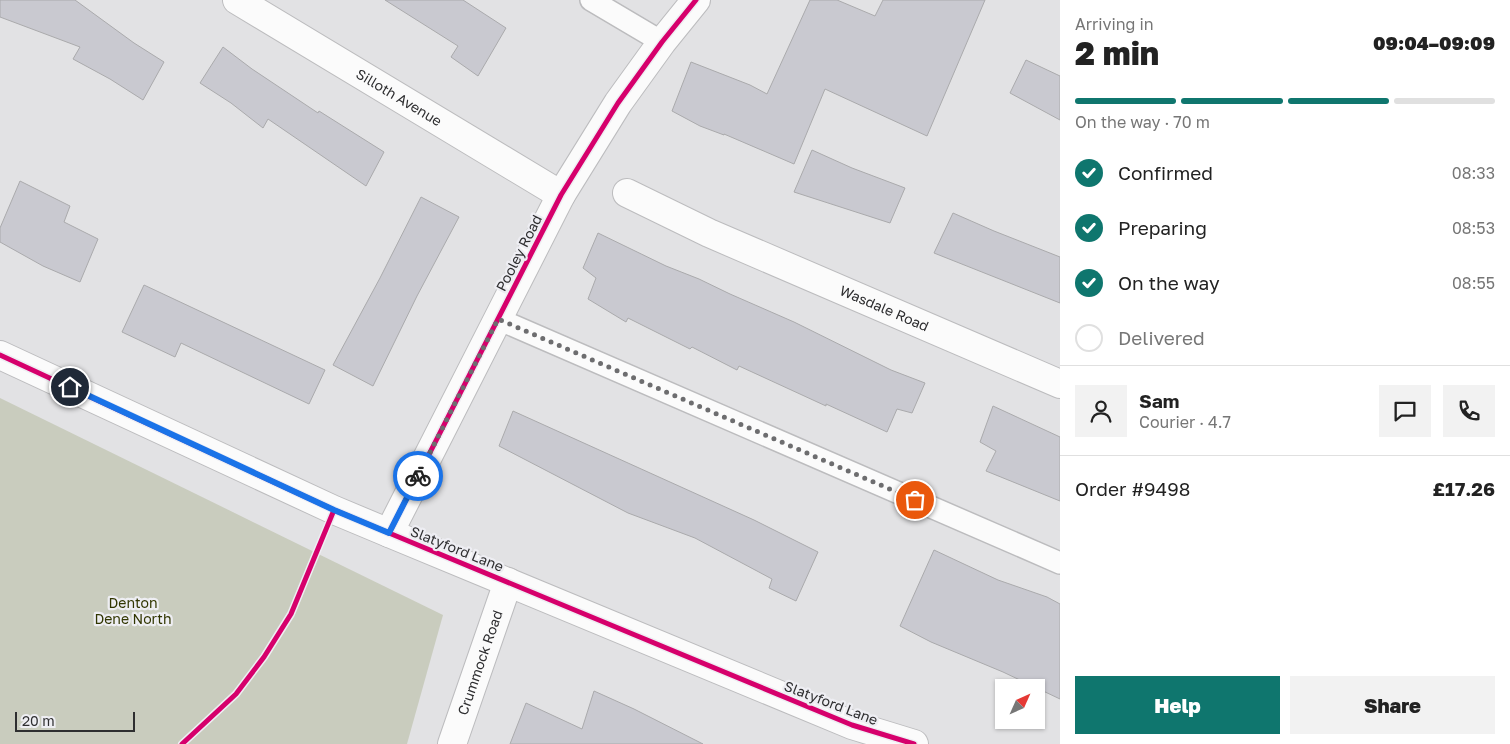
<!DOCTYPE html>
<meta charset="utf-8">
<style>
body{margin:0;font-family:"Golos Text",sans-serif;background:#f2f2f2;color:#222;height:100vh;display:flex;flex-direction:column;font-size:19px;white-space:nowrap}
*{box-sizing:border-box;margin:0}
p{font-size:16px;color:#767676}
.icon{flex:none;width:28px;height:28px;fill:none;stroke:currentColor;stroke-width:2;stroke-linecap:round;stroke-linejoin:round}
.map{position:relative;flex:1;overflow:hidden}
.sheet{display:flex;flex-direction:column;background:#fff;width:450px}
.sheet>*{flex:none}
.needle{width:32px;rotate:45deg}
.buttons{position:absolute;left:995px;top:679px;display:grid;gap:10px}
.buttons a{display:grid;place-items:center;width:50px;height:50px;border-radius:0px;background:#fff;box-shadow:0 1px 4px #0004;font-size:25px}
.scale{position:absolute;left:15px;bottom:12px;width:120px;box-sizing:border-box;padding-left:5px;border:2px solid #2e2e30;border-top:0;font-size:14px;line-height:18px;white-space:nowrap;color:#2e2e30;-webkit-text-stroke:4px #eeeef3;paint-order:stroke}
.pin{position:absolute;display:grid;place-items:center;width:42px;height:42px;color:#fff;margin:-21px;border:2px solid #fff;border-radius:50%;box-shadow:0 1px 5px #0007}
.courier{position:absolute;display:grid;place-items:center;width:50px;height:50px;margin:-25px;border:4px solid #1a73e8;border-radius:50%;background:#fff;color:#222;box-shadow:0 1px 6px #0007}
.head em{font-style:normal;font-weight:800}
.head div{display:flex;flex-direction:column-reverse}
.head{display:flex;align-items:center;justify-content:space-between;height:85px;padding:0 15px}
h1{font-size:32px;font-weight:800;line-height:38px}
.bar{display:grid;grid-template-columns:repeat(4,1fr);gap:8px 5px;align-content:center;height:60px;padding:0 15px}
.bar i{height:6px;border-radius:4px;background:#e0e0e0}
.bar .on{background:#0f766e}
.bar p{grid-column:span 4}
.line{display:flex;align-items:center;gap:12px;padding:0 15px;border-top:1px solid #e0e0e0}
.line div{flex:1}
.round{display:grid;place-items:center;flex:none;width:52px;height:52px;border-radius:0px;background:#f2f2f2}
ol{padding:0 15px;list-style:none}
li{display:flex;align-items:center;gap:15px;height:55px}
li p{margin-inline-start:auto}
li .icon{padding:5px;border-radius:50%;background:#0f766e;color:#fff;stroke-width:4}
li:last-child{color:#767676}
li i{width:28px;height:28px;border:2px solid #e0e0e0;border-radius:50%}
.cta{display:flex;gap:10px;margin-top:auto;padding:10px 15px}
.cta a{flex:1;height:58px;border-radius:0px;background:#0f766e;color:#fff;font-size:20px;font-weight:800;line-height:58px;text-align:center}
.cta a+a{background:#f2f2f2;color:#222}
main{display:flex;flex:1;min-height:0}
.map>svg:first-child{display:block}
.green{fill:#c9ccbe}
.building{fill:#c9c9d0;stroke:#aaaaac}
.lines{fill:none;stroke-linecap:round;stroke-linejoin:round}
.service-casing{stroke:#bcbcbe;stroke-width:24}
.minor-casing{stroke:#bcbcbe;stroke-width:30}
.tertiary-casing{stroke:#bcbcbe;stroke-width:30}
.service{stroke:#fbfbfb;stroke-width:21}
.minor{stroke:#fbfbfb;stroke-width:28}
.tertiary{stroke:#fbfbfb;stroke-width:28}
.cycleway-casing{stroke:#eeeef3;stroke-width:8}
.cycleway{stroke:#d6006c;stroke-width:5}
.done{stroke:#6d6d6f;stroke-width:5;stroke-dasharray:0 9}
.route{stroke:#1a73e8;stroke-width:6}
.labels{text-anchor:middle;stroke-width:4.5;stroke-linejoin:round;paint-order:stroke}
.street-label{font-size:14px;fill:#2e2e30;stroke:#eeeef3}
.park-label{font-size:14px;fill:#313601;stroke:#eeeef3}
</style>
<main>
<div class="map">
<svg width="1060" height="744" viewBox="0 0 1060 744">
<rect width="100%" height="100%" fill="#e2e2e4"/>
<path class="green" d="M 0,398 L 443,615 L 407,744 L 0,744 Z"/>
<g class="building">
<path d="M 0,0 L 75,0 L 134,43 L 164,62 L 143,100 L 110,79 L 73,59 L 80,47 L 0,17 Z"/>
<path d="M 385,0 L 463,0 L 506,28 L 478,76 L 451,57 L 458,46 Z"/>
<path d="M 810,0 L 837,0 L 875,16 L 883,0 L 985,0 L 927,136 L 825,89 L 794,164 L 724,134 L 724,135 L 700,126 L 672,111 L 691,62 L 750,85 L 767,94 Z"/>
<path d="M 223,47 L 252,69 L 318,113 L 319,111 L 384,152 L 366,186 L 268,119 L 263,128 L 231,103 L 200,83 Z"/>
<path d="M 1026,60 L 1060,76 L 1060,120 L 1010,93 Z"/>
<path d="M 812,150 L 852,168 L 905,188 L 890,223 L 794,192 Z"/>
<path d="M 20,181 L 70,206 L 64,222 L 98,239 L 80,282 L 43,266 L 0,242 L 0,228 Z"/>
<path d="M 421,197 L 459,217 L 417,296 L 373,386 L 333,365 L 380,278 Z"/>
<path d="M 953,213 L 994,231 L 1060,257 L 1060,303 L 934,253 Z"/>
<path d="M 598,233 L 666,266 L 699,279 L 730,294 L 794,322 L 891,370 L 925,383 L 912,413 L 897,409 L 887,432 L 826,404 L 826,406 L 739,366 L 737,370 L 692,347 L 690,349 L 628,318 L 626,322 L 588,299 L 596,278 L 583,268 Z"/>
<path d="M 144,285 L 325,370 L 309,404 L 181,343 L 175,357 L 122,332 Z"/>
<path d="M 993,406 L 1060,437 L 1060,501 L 986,471 L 996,451 L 980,442 Z"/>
<path d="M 513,411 L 754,520 L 818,552 L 796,601 L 769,588 L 772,579 L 695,538 L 628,513 L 499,446 Z"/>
<path d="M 934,550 L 998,580 L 1047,597 L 1060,604 L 1060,699 L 1003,672 L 931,642 L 900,626 Z"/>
<path d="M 594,691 L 634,709 L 703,744 L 510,744 L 526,703 L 582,729 Z"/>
</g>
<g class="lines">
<defs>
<g id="service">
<path d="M 591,0 L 662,42"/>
<path d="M 498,319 L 1060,563"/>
</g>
<g id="minor">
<path id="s1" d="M 237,0 L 561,195"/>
<path id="s2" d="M 627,193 L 709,233 L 1060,384"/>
<path id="s3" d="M 452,744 L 508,582"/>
</g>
<g id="tertiary">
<path d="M 0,355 L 334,510 L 389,533 L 852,725 L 914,744"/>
<path d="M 389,533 L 561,195 L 618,103 L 662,42 L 696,0"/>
</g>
</defs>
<use href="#service" class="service-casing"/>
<use href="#minor" class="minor-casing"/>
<use href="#tertiary" class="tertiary-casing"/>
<use href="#service" class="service"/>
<use href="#minor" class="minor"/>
<use href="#tertiary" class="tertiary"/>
<defs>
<g id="cycleway">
<path d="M 0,355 L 334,510 L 389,533 L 852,725 L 914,744"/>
<path d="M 389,533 L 561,195 L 618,103 L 662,42 L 696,0"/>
<path d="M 182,744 L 236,694 L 264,657 L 291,614 L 334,510"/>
</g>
</defs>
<use href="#cycleway" class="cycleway-casing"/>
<use href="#cycleway" class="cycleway"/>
</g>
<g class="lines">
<path class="done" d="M 418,476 L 498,319 L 915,500"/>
<path class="route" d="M 70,387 L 334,510 L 389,533 L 418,476"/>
</g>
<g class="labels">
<g class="street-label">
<text dy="5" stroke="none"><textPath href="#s1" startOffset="189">Silloth Avenue</textPath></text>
<text transform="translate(519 253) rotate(-63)" y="5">Pooley Road</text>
<text dy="5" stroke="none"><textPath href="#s2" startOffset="282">Wasdale Road</textPath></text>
<text transform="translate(457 549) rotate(22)" y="5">Slatyford Lane</text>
<text dy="5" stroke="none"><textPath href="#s3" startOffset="86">Crummock Road</textPath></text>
<text transform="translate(831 703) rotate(21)" y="5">Slatyford Lane</text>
</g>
<g class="park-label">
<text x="133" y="608">Denton<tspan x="133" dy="16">Dene North</tspan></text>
</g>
</g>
</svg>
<div class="buttons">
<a><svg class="needle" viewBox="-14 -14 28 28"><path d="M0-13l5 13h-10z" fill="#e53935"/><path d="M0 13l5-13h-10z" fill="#767676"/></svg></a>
</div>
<div class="scale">20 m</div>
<div class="pin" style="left:915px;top:500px;background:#ea580c"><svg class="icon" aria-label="bag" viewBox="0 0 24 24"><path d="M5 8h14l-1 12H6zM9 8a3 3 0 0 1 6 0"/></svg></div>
<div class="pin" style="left:70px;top:387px;background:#1f2937"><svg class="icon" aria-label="home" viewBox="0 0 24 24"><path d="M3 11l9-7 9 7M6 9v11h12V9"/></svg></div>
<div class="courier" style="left:418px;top:476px"><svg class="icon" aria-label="bike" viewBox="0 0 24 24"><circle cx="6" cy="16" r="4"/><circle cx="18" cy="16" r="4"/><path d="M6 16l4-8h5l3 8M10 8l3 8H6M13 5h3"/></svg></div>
</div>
<section class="sheet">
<div class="head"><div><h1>2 min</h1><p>Arriving in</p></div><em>09:04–09:09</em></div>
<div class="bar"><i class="on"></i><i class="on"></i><i class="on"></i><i></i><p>On the way · 70 m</p></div>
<ol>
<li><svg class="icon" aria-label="check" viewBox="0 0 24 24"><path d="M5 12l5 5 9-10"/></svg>Confirmed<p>08:33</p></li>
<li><svg class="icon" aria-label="check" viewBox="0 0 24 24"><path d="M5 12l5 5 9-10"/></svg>Preparing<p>08:53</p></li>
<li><svg class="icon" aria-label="check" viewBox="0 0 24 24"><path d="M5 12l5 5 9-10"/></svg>On the way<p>08:55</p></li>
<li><i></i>Delivered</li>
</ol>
<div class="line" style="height:90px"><a class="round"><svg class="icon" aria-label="person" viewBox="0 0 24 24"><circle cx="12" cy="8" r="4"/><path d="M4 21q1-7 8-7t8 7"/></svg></a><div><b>Sam</b><p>Courier · 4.7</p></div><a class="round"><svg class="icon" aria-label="chat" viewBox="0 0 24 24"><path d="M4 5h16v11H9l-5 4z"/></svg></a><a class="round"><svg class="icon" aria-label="phone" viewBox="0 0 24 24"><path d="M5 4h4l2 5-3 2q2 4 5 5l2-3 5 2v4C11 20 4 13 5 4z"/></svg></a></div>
<div class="line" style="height:65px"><div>Order #9498</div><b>£17.26</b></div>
<div class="cta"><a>Help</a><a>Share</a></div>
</section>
</main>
